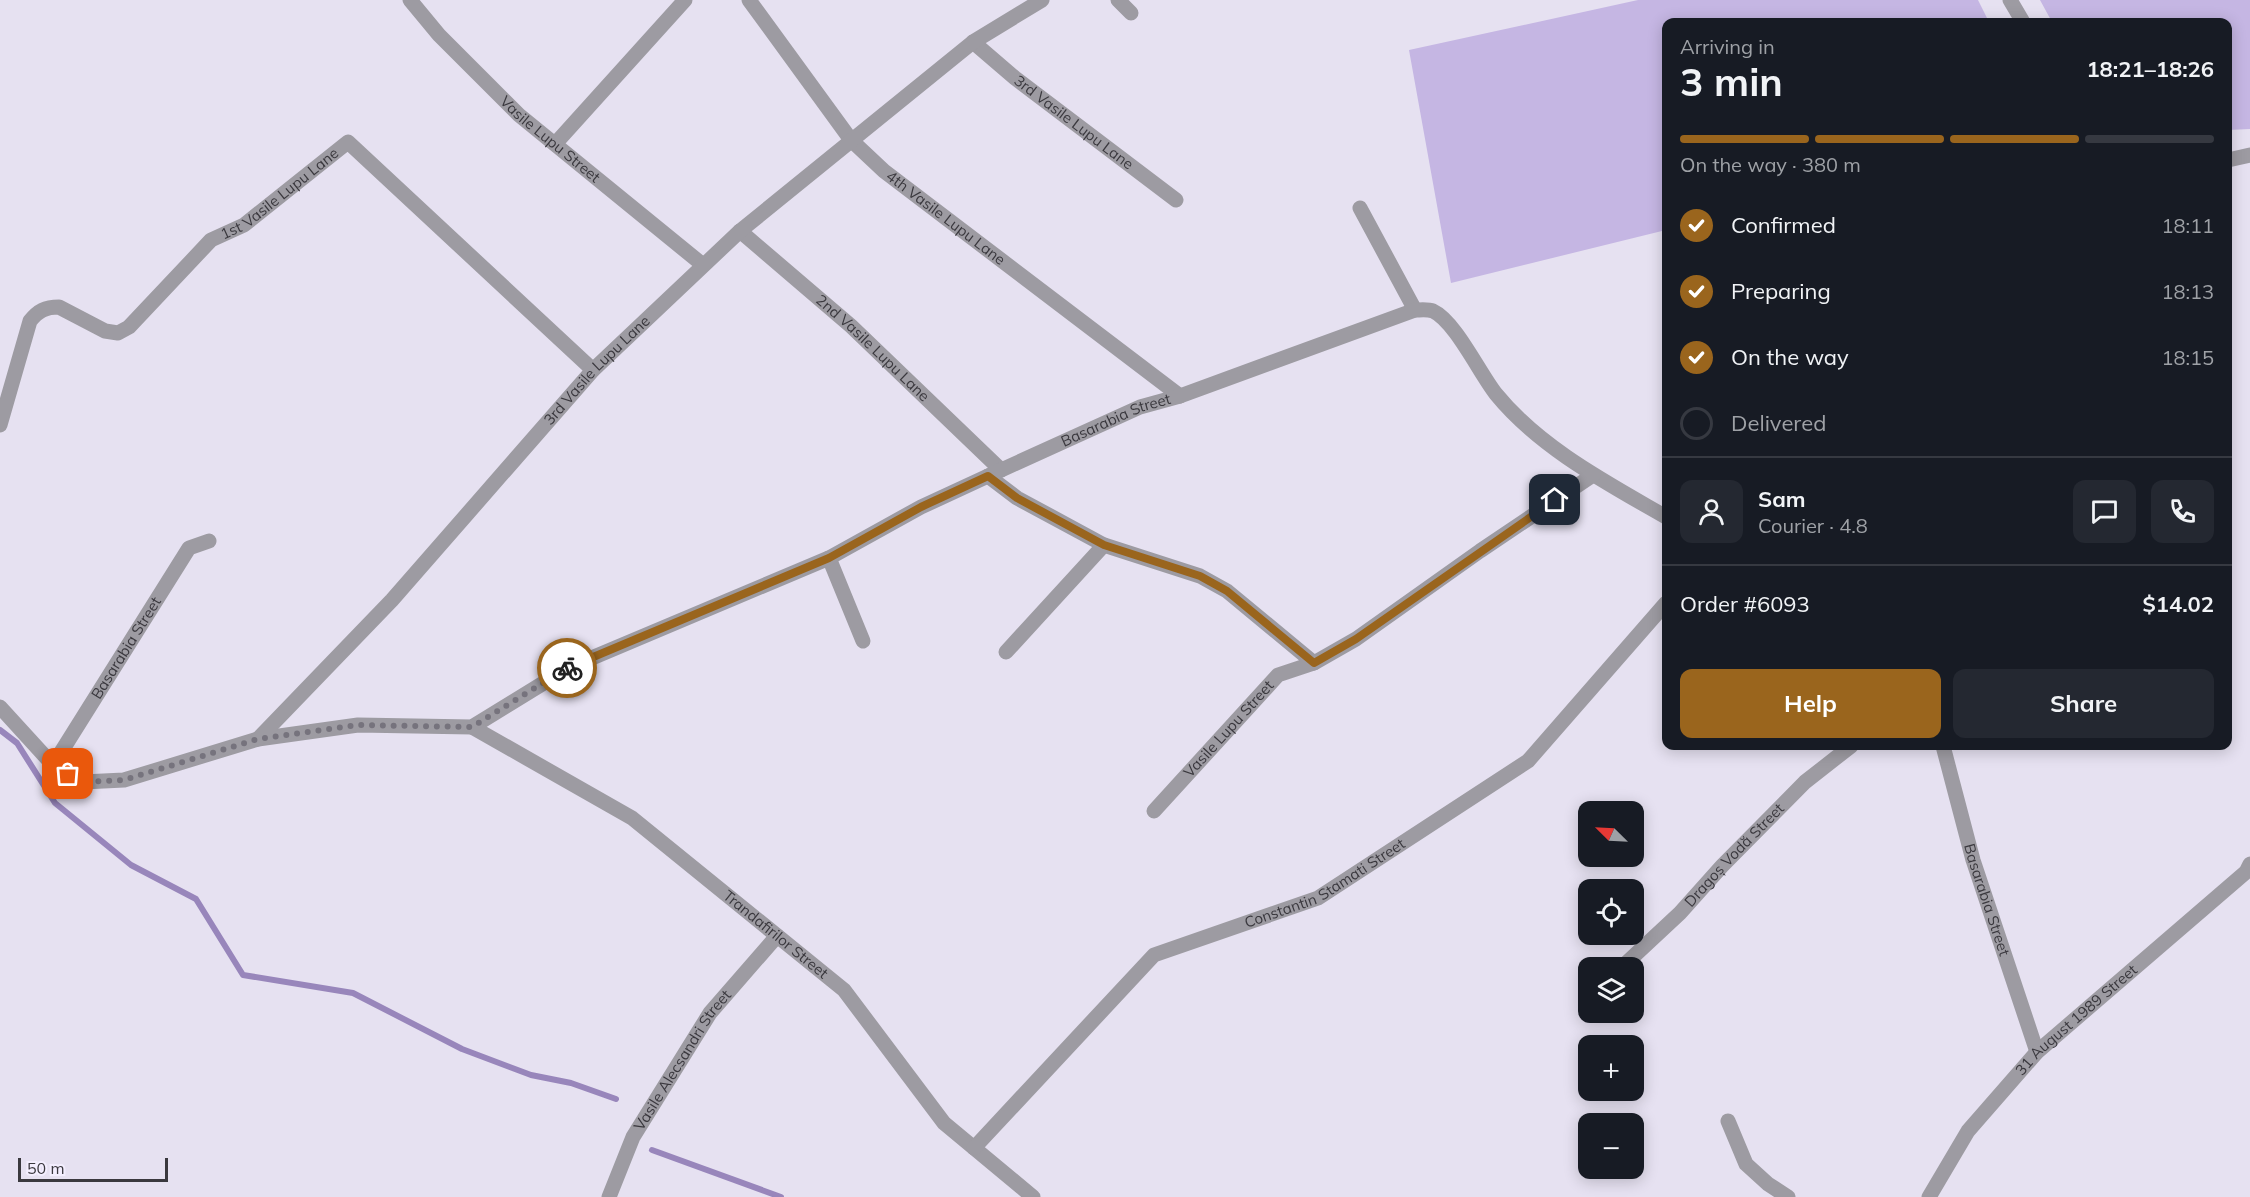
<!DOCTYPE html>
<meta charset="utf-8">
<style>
body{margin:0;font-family:Mulish,sans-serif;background:#242831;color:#f1f3f6;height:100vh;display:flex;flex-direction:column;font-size:22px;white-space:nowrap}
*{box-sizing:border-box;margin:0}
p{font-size:20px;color:#9ea1a6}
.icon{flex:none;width:33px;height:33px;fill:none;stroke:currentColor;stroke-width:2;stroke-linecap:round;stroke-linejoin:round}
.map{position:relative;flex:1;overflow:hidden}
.details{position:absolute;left:1662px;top:18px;width:570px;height:732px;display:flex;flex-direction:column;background:#171b24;border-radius:12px;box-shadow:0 3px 15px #0003}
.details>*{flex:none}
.needle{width:39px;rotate:294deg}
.tools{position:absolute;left:1578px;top:801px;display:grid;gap:12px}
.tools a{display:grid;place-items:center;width:66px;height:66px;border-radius:12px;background:#171b24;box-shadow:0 3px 15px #0003;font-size:30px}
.scale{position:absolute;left:18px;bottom:15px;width:150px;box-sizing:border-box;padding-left:6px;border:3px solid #3a383e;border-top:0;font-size:16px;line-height:21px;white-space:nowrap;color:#3a383e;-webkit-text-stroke:4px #f3eefe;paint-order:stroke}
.pin{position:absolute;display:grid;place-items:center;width:51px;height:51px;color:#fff;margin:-26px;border-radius:12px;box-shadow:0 3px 9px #0006}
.courier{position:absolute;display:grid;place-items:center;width:60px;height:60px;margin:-30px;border:4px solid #9a651d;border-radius:50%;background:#fff;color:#222;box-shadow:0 2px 8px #0007}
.head em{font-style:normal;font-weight:700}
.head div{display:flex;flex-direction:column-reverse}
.head{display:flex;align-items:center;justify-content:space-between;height:102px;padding:0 18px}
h1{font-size:39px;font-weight:700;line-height:45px}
.bar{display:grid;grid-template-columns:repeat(4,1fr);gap:9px 6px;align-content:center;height:72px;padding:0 18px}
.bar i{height:8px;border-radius:4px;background:#363941}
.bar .on{background:#9a651d}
.bar p{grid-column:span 4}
.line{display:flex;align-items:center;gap:15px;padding:0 18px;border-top:2px solid #363941}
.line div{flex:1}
.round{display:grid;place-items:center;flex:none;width:63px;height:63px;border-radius:12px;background:#242831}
ol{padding:0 18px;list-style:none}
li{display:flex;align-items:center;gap:18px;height:66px}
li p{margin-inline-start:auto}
li .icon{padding:6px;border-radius:50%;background:#9a651d;color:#fff;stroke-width:4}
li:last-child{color:#9ea1a6}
li i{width:33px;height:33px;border:3px solid #363941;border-radius:50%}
.button{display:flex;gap:12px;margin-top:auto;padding:12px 18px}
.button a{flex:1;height:69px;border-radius:12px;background:#9a651d;color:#fff;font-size:24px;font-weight:700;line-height:69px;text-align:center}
.button a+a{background:#242831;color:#f1f3f6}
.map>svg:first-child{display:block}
.green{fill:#c5b6e3}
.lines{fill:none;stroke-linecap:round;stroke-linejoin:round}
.stream{stroke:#9886bb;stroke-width:6}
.minor{stroke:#9d9ba2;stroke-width:15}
.done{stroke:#76737d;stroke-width:6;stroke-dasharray:0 10.8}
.route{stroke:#9a651d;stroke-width:8}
.labels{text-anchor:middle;stroke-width:6;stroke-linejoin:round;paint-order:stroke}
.street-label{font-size:15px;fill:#3a383e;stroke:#f3eefe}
</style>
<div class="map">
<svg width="2250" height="1197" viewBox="0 0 2250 1197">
<rect width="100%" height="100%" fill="#e6e1f1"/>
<g class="green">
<path d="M 1638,0 L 1978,0 L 1989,22 L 1666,22 L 1666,230 L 1451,283 L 1409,50 Z"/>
<path d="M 2040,0 L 2250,0 L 2250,129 L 2228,130 L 2228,22 L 2052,22 Z"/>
</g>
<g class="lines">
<g class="stream">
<path d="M 0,730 L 17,743 L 55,803 L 131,865 L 196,899 L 243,975 L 353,993 L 462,1049 L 531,1075 L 571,1083 L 616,1099"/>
<path d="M 652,1150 L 781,1197"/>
</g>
<g class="minor">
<path id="s1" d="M 410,0 L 439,35 L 519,115 L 703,265"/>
<path id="s2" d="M 749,0 L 851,140 L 884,171 L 1180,396"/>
<path d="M 1118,0 L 1131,13"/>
<path d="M 2010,0 L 2023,22"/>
<path id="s3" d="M 973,42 L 1015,78 L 1176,200"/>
<path d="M 555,144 L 685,0"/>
<path d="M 2228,160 L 2250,155"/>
<path d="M 1360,208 L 1415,310"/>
<path id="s4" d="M 740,231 L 851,326 L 1001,470"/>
<path id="s5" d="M 0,425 L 30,321 C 38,311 45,307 59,307 L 105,331 L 118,333 L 129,327 L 211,240 L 244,225 L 348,142 L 593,370"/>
<path d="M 988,476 L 1017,498 L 1104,545 L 1200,576 L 1227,591 L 1314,663"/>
<path d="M 829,558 L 863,641"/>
<path d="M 1006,652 L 1104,545"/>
<path id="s6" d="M 0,707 L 53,765 L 83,782 L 124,780 L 258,739 L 358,725 L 472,727 L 568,668 L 829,558 L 921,507 L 988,476 L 1140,407 L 1180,396 L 1415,310 C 1420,310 1428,309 1433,311 C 1455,321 1480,374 1496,394 C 1540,448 1607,483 1666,517"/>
<path id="s7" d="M 472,727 L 632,818 L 844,990 L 944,1123 L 1033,1197"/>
<path id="s8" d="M 258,739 L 392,600 L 593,370 L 740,231 L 973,42 L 1042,0"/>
<path id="s9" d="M 1943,746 L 1973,860 L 2037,1052"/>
<path id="s10" d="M 53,765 L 189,548 L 209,541"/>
<path id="s11" d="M 1154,811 L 1278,675 L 1314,663 L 1356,639 L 1480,551 L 1593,475"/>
<path id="s12" d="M 1621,968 L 1680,913 L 1722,866 L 1805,782 L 1851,746"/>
<path d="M 1728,1121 L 1746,1164 L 1768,1184 L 1788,1197"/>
<path id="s13" d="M 974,1148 L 1154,955 L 1318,898 L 1528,761 L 1666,603"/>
<path id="s14" d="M 609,1197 L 633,1137 L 710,1013 L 777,936"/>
<path id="s15" d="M 1929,1197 L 1968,1131 L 2037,1052 L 2246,872 L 2250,864"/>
</g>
</g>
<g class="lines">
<path class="done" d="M 68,774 L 83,782 L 124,780 L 258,739 L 358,725 L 472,727 L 567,668"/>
<path class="route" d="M 567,668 L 829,558 L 921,507 L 988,476 L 1017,498 L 1104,545 L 1200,576 L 1227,591 L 1314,663 L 1356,639 L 1555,500"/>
</g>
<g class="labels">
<g class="street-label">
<text dy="5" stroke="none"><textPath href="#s3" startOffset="129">3rd Vasile Lupu Lane</textPath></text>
<text dy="5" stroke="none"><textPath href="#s1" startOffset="198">Vasile Lupu Street</textPath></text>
<text dy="5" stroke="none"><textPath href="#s5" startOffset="422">1st Vasile Lupu Lane</textPath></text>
<text dy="5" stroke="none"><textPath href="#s2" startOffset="296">4th Vasile Lupu Lane</textPath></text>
<text dy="5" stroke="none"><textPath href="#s4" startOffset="177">2nd Vasile Lupu Lane</textPath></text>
<text dy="5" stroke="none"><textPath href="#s8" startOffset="501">3rd Vasile Lupu Lane</textPath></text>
<text dy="5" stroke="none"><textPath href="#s6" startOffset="1224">Basarabia Street</textPath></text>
<text dy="5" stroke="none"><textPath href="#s10" startOffset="138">Basarabia Street</textPath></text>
<text dy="5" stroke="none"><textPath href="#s11" startOffset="111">Vasile Lupu Street</textPath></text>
<text dy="5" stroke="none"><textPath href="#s12" startOffset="160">Dragoș Vodă Street</textPath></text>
<text dy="5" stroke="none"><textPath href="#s13" startOffset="450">Constantin Stamati Street</textPath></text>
<text dy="5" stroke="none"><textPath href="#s9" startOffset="160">Basarabia Street</textPath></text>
<text dy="5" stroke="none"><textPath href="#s7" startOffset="369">Trandafirilor Street</textPath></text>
<text dy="5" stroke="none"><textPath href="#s15" startOffset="232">31 August 1989 Street</textPath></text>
<text dy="5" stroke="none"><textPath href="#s14" startOffset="156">Vasile Alecsandri Street</textPath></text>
</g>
</g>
</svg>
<div class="tools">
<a><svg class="needle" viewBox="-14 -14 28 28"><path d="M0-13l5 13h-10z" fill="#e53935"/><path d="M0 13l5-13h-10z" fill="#9ea1a6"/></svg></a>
<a><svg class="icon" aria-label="locate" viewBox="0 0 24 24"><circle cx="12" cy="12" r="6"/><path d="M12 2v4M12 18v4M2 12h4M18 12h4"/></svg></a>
<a><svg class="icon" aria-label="layers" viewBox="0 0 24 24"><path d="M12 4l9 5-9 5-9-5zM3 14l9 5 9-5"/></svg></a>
<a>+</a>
<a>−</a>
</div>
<div class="scale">50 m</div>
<div class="pin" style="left:68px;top:774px;background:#ea580c"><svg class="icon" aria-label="bag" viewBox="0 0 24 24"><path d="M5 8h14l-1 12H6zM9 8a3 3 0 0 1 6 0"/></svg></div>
<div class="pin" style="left:1555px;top:500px;background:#1f2937"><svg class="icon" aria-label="home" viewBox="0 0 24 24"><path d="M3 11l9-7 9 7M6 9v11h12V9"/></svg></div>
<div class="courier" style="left:567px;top:668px"><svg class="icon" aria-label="bike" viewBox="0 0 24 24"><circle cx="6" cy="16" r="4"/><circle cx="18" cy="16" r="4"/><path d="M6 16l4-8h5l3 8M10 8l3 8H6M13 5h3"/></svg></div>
<section class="details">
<div class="head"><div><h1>3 min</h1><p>Arriving in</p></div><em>18:21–18:26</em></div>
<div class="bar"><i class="on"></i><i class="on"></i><i class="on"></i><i></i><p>On the way · 380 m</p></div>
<ol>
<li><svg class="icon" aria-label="check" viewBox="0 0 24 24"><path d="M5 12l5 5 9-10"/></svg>Confirmed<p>18:11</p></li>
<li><svg class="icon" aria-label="check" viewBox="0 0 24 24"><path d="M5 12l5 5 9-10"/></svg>Preparing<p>18:13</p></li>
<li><svg class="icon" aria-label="check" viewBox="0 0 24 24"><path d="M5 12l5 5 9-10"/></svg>On the way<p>18:15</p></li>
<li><i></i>Delivered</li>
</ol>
<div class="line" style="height:108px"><a class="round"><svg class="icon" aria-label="person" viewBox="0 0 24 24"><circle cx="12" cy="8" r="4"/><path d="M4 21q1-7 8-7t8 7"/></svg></a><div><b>Sam</b><p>Courier · 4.8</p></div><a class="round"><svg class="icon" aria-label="chat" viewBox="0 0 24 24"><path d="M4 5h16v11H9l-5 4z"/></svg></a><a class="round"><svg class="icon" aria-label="phone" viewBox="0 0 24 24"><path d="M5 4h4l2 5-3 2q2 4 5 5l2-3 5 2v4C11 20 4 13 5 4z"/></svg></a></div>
<div class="line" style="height:78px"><div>Order #6093</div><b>$14.02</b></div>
<div class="button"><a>Help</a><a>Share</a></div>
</section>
</div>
